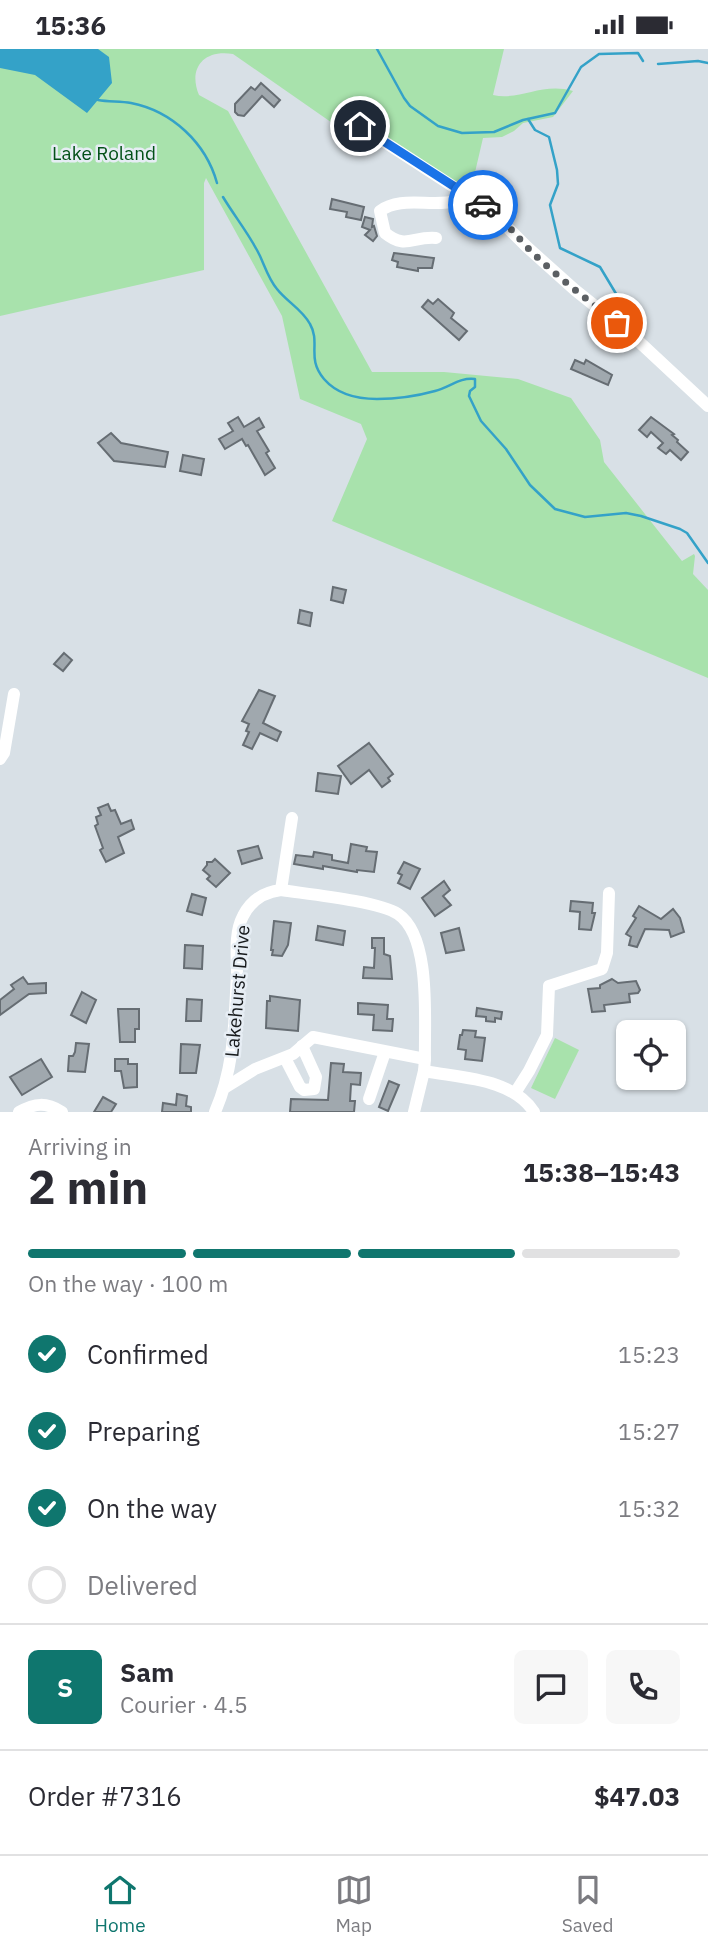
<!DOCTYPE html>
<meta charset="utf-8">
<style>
body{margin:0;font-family:"IBM Plex Sans",sans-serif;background:#f7f7f7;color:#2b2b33;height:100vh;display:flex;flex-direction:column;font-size:26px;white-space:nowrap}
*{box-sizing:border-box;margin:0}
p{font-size:23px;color:#7c7c81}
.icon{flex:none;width:38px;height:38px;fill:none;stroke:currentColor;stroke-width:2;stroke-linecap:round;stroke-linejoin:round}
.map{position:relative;height:1063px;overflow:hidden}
.side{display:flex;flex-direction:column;background:#fff;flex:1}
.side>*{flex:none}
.buttons{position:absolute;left:616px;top:971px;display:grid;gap:14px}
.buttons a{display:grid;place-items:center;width:70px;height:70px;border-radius:10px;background:#fff;box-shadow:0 2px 5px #0004;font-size:35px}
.pin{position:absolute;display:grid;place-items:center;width:60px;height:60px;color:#fff;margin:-30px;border:4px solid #fff;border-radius:50%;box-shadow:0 2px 7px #0007}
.courier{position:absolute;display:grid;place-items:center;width:70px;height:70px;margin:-35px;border:5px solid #1a73e8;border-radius:50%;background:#fff;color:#222;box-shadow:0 2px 9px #0007}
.head em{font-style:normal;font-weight:800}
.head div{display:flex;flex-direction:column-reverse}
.head{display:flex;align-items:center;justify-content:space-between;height:119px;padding:0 28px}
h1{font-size:46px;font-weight:800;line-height:52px}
.bar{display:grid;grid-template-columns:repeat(4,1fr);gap:10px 7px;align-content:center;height:84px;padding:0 28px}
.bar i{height:9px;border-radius:5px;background:#e1e1e2}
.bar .active{background:#0f766e}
.bar p{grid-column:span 4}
.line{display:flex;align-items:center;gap:18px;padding:0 28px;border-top:2px solid #e1e1e2}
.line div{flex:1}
.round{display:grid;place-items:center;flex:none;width:74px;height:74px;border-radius:10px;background:#f7f7f7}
ol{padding:0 28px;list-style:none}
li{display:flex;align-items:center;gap:21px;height:77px}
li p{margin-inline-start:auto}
li .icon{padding:7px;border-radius:50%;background:#0f766e;color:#fff;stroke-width:4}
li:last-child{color:#7c7c81}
li i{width:38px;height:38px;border:4px solid #e1e1e2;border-radius:50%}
.status{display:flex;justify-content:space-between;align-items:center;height:49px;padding:0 35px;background:#fff;direction:ltr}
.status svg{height:19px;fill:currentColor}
.tabs{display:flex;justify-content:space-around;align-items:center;height:98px;border-top:2px solid #e1e1e2;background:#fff;font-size:19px;color:#7c7c81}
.tabs a{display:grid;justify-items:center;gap:4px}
.tabs .active{color:#0f766e}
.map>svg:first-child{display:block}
.green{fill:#a8e2ac}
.water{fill:#34a2c8}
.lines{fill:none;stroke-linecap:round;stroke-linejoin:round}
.stream{stroke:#34a2c8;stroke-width:2.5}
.building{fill:#a0a8ae;stroke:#666d73;stroke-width:2}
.minor{stroke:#fff;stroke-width:12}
.done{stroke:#5b5f63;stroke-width:7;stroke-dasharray:0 12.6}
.route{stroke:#1a73e8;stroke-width:9}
.labels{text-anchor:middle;stroke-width:5;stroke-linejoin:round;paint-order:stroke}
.park-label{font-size:19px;fill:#035118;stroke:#e6edf4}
.street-label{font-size:19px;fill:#171a1c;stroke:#e6edf4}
</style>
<div class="status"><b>15:36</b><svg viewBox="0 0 49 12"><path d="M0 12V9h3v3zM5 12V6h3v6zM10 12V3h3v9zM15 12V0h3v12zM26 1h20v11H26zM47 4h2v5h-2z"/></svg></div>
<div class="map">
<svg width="708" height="1063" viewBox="0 0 708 1063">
<rect width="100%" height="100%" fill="#d8e0e6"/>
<g class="green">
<path d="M 0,0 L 504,0 L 493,46 C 520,52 542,33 573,42 L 553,68 L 523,74 L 514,82 L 502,88 L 483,89 L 469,149 L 349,67 L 338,78 L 233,5 C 203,0 188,20 199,46 L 228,62 L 372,323 L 444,323 L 518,330 L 571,349 L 600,391 L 604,413 L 682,512 L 694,505 L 695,507 L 693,525 L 708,541 L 708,629 L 332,472 L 367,390 L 361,375 L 300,350 L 282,267 L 206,129 L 204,134 L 204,221 L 0,267 Z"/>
<path d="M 555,989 L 579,1001 L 555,1050 L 531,1039 Z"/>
</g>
<path class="water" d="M 0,0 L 98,0 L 109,8 L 112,34 L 87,64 L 35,26 L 0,19 Z"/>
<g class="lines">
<g class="stream">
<path d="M 377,0 L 404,49 L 410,57 L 438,77 L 462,84 L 494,83 L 523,71 L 555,64 L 581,18 L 599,5 L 638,4 L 643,12"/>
<path d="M 658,15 L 698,12 L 708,14"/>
<path d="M 98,51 C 109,53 120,52 131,54 C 172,62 206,94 217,134"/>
<path d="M 528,70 L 535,81 L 549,88 L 557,121 L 558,135 L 550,156 L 560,199 L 600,218 L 618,248"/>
<path d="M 223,148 C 235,168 250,186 260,207 C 265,218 269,231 277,240 C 287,253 302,260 310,275 C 321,294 306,309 324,330 C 337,345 358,350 377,350 C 397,350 417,347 435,342 C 450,338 460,328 475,330 L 475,338 L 470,342 L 469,347 L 481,372 L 506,400 L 530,436 L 555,460 L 585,468 L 626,464 L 641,467 L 680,480 L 687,484 L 708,514"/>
</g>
</g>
<g class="building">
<path d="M 261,34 L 280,51 L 274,58 L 262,47 L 244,67 L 238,66 L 235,63 L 235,55 L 251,38 L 255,41 Z"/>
<path d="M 332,150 L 364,158 L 361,171 L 346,168 L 347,163 L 330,160 Z"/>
<path d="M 365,168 L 373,170 L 372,178 L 374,177 L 377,187 L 373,192 L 365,186 L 370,181 L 362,178 Z"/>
<path d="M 394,204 L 434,209 L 432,219 L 418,219 L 418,222 L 397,218 L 398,213 L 392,211 Z"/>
<path d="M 438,250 L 454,264 L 451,269 L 467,282 L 459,291 L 422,258 L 428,251 L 433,255 Z"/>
<path d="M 575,311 L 584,315 L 586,311 L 612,326 L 608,336 L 571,320 Z"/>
<path d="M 238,368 L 244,378 L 259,369 L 264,378 L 257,382 L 269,402 L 266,404 L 275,419 L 265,426 L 248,396 L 246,397 L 242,390 L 225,400 L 219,390 L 233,382 L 228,374 Z"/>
<path d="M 651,368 L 674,385 L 672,386 L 678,391 L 677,393 L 688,403 L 681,411 L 670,401 L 666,405 L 658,399 L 663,394 L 651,383 L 647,388 L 639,381 Z"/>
<path d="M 111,384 L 121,394 L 168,403 L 165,418 L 114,412 L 98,394 Z"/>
<path d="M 183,406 L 204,410 L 201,426 L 180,422 Z"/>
<path d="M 333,538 L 346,541 L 343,554 L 331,551 Z"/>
<path d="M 300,561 L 312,564 L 310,577 L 298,574 Z"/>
<path d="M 64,604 L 72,611 L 63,622 L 54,615 Z"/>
<path d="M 259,641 L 275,647 L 263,674 L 281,683 L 277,692 L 260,684 L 252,700 L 243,696 L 249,683 L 246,682 L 249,675 L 242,672 Z"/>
<path d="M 369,694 L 393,725 L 388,729 L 390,732 L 382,738 L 369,721 L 351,735 L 338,717 Z"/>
<path d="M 318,724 L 341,727 L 338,745 L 316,742 Z"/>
<path d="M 108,755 L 111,762 L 115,761 L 121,775 L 131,771 L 134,780 L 118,788 L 124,804 L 106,813 L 100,801 L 103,799 L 95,777 L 98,775 L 96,768 L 101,766 L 98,759 Z"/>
<path d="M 351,795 L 367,798 L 366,802 L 377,803 L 374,823 L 357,821 L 357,823 L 323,817 L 323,820 L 294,815 L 296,806 L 313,808 L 314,803 L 332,806 L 332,811 L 348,814 Z"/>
<path d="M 258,797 L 262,809 L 242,815 L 238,802 Z"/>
<path d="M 215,810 L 230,824 L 216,838 L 207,830 L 210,827 L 203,821 L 207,816 L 207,813 L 212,813 Z"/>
<path d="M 404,813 L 420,820 L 410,840 L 398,834 L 402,826 L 398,824 Z"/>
<path d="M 444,832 L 450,841 L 443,847 L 451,856 L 435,867 L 422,849 Z"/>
<path d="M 192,845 L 206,849 L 202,866 L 187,862 Z"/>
<path d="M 571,852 L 593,854 L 592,864 L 595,864 L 591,881 L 579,880 L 580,863 L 570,862 Z"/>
<path d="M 639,857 L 661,870 L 673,860 L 680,869 L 684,883 L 671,888 L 669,881 L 645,880 L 637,898 L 629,896 L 631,888 L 626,885 L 636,869 L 633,867 Z"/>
<path d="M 274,872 L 291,874 L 288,896 L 282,907 L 272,906 L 273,901 L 271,901 Z"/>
<path d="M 318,877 L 345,882 L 343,896 L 316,891 Z"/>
<path d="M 459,879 L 464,901 L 446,904 L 441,884 Z"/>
<path d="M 372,889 L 384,889 L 384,905 L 390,907 L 392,930 L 363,929 L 364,918 L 374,919 L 375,899 L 372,899 Z"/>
<path d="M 185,896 L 203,897 L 202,920 L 184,919 Z"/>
<path d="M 23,928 L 28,935 L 46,934 L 46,944 L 29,945 L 0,966 L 0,951 L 14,940 L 11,936 Z"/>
<path d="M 612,930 L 618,934 L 636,932 L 640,941 L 638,944 L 629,945 L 630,953 L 604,956 L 605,962 L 592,963 L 588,940 L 600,939 L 600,936 Z"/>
<path d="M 82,943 L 96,951 L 86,974 L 71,966 Z"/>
<path d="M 270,947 L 300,951 L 298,982 L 266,979 L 267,952 L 270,952 Z"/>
<path d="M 187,950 L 202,951 L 201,972 L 186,972 Z"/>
<path d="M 358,954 L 388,956 L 387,970 L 393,970 L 392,982 L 373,981 L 374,966 L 358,965 Z"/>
<path d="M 477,959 L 502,963 L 501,970 L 495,969 L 495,973 L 486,972 L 486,968 L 476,967 Z"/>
<path d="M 118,960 L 139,960 L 139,980 L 135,980 L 135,993 L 120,993 Z"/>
<path d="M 463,981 L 476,982 L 475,988 L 485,989 L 482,1012 L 465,1010 L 466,1001 L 458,1000 L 460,986 L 462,986 Z"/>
<path d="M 76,994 L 89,995 L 85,1023 L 68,1022 L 69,1007 L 73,1007 L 75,1003 Z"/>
<path d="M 181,995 L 200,996 L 196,1024 L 180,1024 Z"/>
<path d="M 41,1010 L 52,1028 L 22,1046 L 10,1028 Z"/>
<path d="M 115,1010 L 128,1010 L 128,1015 L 137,1015 L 137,1038 L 124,1039 L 121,1022 L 115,1022 Z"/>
<path d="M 331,1014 L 344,1015 L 343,1023 L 361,1024 L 360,1036 L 351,1035 L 350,1052 L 355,1052 L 354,1063 L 290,1063 L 291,1050 L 328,1051 Z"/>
<path d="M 389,1032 L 399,1036 L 388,1062 L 379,1058 Z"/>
<path d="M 177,1045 L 187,1047 L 186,1057 L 191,1058 L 191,1063 L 162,1063 L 163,1054 L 176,1056 Z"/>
<path d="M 103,1048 L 116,1055 L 111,1063 L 94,1063 Z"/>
</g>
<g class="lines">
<g class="minor">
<path d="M 349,70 L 491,162 L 527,198 L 575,241 L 635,289 L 708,357"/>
<path d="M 436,189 C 412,187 406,201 385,184 L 380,162 C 404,144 441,163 468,147"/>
<path d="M 0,710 L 4,704 L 14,645"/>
<path d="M 281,841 L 292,769"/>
<path d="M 285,1009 L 300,1038 L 304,1041 L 314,1040 L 316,1028 L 302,997"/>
<path d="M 424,1022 C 461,1029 512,1029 534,1063"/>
<path d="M 226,1038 L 255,1020 L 293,1005 L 313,988 L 425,1010"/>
<path d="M 515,1044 L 529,1022 L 547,986 L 549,937 L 602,920 L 607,904 L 609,844"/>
<path d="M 369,1050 L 385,1003"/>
<path d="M 19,1063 C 35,1054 46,1053 62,1063"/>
<path d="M 215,1063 C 235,1017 234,975 237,925 C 237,907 234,884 243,867 C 251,851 264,843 281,841 C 307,845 378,852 398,865 C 432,888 424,973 425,1010 L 424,1022 L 414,1063"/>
</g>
</g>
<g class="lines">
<path class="done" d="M 483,156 C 501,167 513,183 527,198 C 554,226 586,249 617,274"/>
<path class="route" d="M 360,77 L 483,156"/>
</g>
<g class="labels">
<g class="park-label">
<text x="104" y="111">Lake Roland</text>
</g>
<g class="street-label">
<text transform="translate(237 942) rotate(-85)" y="7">Lakehurst Drive</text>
</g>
</g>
</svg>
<div class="buttons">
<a><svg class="icon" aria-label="locate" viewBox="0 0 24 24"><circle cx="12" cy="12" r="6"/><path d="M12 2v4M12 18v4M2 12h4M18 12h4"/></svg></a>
</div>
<div class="pin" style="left:617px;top:274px;background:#ea580c"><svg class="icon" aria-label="bag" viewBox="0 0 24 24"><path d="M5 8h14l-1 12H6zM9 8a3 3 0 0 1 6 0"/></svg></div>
<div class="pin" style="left:360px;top:77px;background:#1f2937"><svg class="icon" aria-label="home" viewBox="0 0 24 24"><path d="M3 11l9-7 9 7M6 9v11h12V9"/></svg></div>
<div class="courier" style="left:483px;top:156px"><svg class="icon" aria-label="car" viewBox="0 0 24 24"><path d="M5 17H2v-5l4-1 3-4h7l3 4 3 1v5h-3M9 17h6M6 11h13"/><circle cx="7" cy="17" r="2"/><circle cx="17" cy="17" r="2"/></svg></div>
</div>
<section class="side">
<div class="head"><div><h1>2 min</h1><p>Arriving in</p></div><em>15:38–15:43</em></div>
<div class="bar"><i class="active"></i><i class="active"></i><i class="active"></i><i></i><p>On the way · 100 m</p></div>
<ol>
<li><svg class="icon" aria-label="check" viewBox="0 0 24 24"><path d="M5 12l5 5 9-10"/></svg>Confirmed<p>15:23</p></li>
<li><svg class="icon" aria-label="check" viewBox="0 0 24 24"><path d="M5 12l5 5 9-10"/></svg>Preparing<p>15:27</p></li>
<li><svg class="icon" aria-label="check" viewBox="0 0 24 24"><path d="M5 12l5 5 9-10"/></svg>On the way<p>15:32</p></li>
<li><i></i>Delivered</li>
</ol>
<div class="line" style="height:126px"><b class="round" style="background:#0f766e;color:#fff">S</b><div><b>Sam</b><p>Courier · 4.5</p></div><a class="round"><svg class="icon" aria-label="chat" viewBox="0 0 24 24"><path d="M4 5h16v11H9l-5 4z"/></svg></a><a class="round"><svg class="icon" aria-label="phone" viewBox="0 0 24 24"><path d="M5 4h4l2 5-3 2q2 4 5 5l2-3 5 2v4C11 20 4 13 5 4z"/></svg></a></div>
<div class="line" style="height:91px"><div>Order #7316</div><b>$47.03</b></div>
</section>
<nav class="tabs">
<a class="active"><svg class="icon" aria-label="home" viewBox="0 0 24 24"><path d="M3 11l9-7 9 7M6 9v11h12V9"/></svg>Home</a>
<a><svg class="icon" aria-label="map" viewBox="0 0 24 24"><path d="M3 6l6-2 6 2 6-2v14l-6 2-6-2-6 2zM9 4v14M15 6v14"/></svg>Map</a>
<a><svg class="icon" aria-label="saved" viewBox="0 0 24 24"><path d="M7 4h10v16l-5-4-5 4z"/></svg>Saved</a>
</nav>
